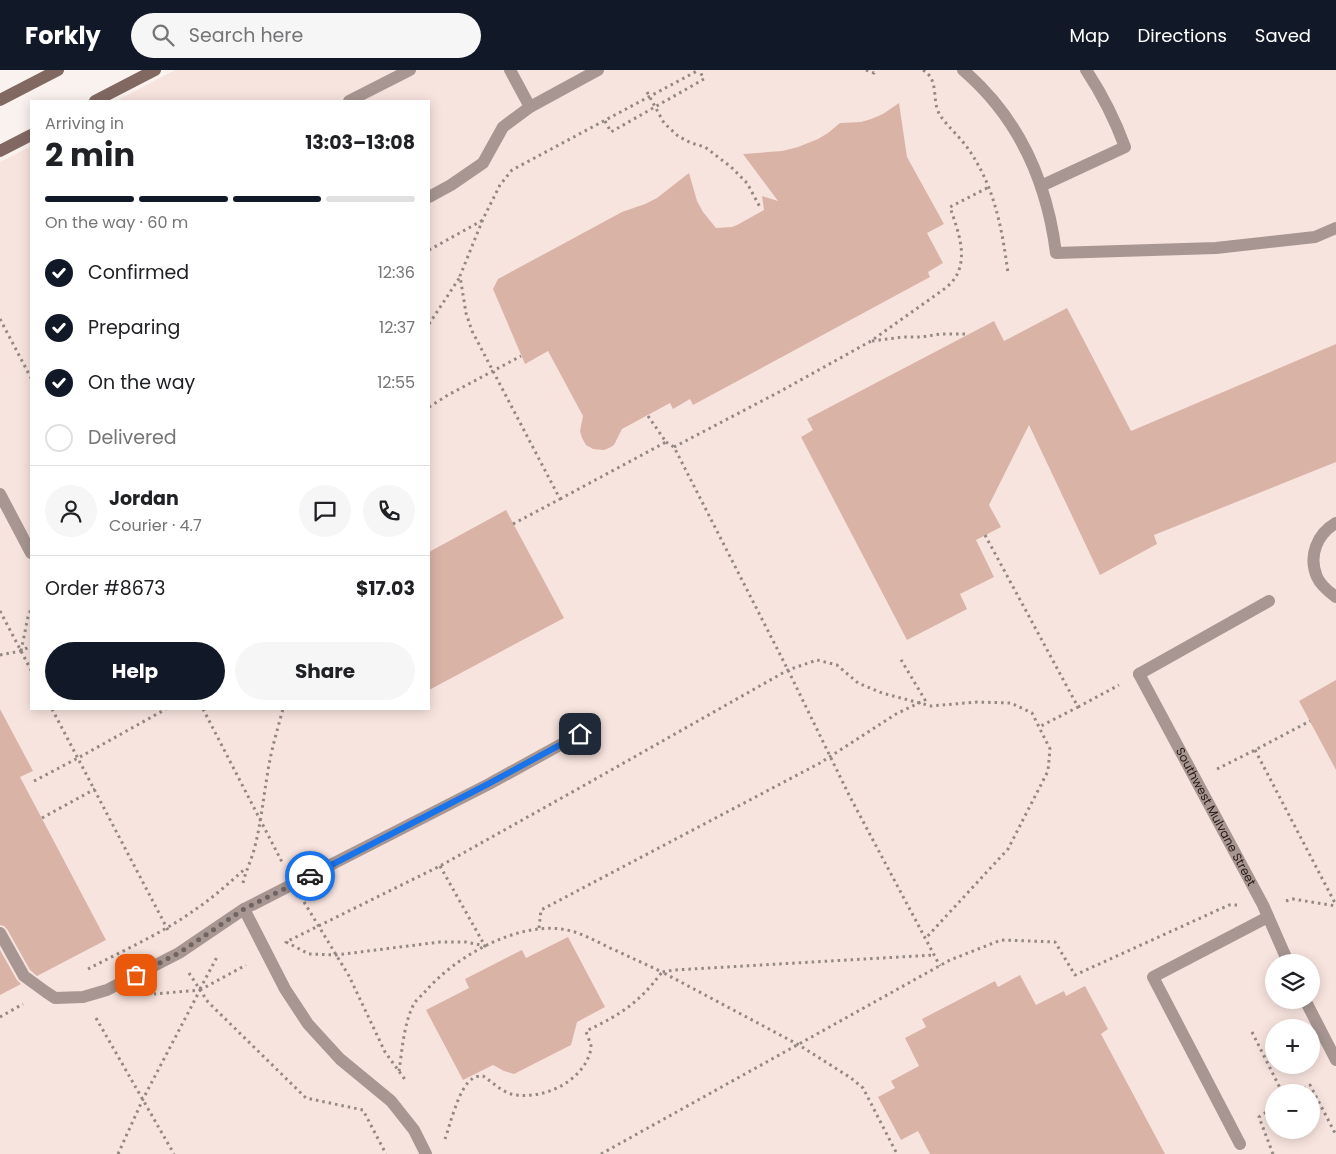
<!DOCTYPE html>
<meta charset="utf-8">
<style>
body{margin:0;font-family:Poppins,sans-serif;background:#f6f6f6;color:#202124;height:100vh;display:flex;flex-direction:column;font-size:19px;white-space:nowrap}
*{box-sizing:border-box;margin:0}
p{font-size:16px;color:#757577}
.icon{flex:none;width:28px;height:28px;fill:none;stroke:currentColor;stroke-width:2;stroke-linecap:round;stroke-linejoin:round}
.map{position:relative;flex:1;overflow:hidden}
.drawer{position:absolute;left:30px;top:30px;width:400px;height:610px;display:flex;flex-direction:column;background:#fff;border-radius:0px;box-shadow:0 2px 12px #0003}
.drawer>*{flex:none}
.controls{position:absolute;left:1265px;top:884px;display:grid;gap:10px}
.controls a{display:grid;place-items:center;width:55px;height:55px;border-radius:50%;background:#fff;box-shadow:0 2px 12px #0003;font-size:25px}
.pin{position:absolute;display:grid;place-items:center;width:42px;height:42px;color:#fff;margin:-21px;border-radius:10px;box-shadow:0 2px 8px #0006}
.courier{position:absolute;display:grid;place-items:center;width:50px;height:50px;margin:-25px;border:4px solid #1a73e8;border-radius:50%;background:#fff;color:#222;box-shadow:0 1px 6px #0007}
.head em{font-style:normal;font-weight:700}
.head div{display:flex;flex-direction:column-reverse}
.head{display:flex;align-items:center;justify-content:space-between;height:85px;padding:0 15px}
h1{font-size:32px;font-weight:700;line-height:38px}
.bar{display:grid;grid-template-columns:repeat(4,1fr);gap:8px 5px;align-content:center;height:60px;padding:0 15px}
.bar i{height:6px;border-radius:4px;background:#e0e0e0}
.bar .current{background:#111827}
.bar p{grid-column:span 4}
.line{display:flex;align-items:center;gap:12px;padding:0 15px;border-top:1px solid #e0e0e0}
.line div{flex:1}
.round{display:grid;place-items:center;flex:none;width:52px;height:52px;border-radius:26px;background:#f6f6f6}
ol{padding:0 15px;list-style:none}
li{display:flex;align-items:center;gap:15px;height:55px}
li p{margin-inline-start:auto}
li .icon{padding:5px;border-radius:50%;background:#111827;color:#fff;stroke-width:4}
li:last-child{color:#757577}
li i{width:28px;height:28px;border:2px solid #e0e0e0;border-radius:50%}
.button{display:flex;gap:10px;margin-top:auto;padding:10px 15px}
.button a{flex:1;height:58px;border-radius:30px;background:#111827;color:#fff;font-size:20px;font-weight:700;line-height:58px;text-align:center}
.button a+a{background:#f6f6f6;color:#202124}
header{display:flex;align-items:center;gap:30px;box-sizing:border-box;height:70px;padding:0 25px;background:#111827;color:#fff}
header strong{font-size:24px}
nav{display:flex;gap:28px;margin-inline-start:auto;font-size:18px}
.search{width:350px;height:45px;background:#f6f6f6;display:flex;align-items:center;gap:12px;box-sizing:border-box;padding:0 18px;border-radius:28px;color:#757577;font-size:19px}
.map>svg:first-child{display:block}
.built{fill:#f8e4df;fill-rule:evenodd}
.building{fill:#dab3a7}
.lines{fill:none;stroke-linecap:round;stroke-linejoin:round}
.path{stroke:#938884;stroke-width:3;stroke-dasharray:2.5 4;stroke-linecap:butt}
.lane{stroke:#a79691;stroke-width:12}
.street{stroke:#a79691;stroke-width:12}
.secondary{stroke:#816962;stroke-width:12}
.done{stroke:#706461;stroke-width:5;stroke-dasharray:0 9}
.route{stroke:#1a73e8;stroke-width:6}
.labels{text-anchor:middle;stroke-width:4;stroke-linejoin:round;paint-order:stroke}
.street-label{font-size:12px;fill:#261814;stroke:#fff}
</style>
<header>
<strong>Forkly</strong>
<div class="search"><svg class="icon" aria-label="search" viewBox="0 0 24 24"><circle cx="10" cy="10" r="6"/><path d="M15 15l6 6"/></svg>Search here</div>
<nav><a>Map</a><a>Directions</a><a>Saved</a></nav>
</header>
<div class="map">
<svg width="1336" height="1084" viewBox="0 0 1336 1084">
<rect width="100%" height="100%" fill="#faf2ef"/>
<path class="built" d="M 175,0 L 1336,0 L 1336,1084 L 0,1084 L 0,92 L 31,76 L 31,639 L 429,639 L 429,31 L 116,31 ZM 1274,892 L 1311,892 L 1311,930 L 1274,930 ZM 1274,958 L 1311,958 L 1311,995 L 1274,995 ZM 1274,1022 L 1311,1022 L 1311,1060 L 1274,1060 Z"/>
<g class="building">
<path d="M 899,33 L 907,87 L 944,154 L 927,163 L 943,193 L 928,202 L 930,207 L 693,335 L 690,329 L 673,339 L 670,333 L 622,359 L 614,375 L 609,378 L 604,380 L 593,379 L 586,375 L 582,368 L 580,361 L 583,346 L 548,281 L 525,294 L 493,219 L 498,209 L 622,142 L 645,134 L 657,128 L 689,103 L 697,131 L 703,142 L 716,158 L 732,157 L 737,155 L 764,140 L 762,126 L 778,131 L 743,84 L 782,81 L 798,77 L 818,69 L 828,63 L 840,53 L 861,52 L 871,49 L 883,44 Z"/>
<path d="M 1067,238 L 1131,361 L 1336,274 L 1336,392 L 1154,465 L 1157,474 L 1100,505 L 1029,355 L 989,435 L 1001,457 L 976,470 L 994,507 L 960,524 L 967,539 L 907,570 L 801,367 L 813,360 L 807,349 L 994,251 L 1004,271 Z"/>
<path d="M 506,440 L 564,548 L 429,620 L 429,482 Z"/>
<path d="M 1336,610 L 1336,700 L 1299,631 Z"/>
<path d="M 0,639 L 33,701 L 20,707 L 106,870 L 37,906 L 30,900 L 7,859 L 4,856 L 0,855 Z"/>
<path d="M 568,867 L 605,937 L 577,952 L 571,975 L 514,1004 L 504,1001 L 493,995 L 463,1010 L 426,940 L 469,918 L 465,909 L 522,880 L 526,888 Z"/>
<path d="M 0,880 L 17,910 L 21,914 L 0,925 Z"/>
<path d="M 1020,905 L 1036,935 L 1064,921 L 1066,926 L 1085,916 L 1108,959 L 1101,964 L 1165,1084 L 930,1084 L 918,1061 L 901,1070 L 878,1027 L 895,1018 L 891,1011 L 919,996 L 905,968 L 926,957 L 922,949 L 995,911 L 998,917 Z"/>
</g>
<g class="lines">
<g class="path">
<path d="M 866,0 L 874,3 L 875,0"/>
<path d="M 923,0 C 940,10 931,31 940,45 C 947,56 961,68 969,80 C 995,118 1002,159 1008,203"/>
<path d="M 647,22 L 664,53 L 678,66 L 691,73 L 705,77 L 731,97 L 747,113 L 761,139"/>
<path d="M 605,51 L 611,62 L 704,9 L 699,0"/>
<path d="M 429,180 L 483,150"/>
<path d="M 0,249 L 31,308"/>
<path d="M 429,254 L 460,207"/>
<path d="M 872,271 L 903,267 L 922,267 L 940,264 L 969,264"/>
<path d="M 429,337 L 448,325 L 521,286"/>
<path d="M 666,372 L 674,377 L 788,600 L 849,725 L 940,896"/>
<path d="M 674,377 L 779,322 L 871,271 L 947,217 C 950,214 953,211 955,208 C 969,186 957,159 950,137 L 989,117"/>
<path d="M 560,429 L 666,372 L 648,346"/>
<path d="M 513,454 L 560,429 L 472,261 L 466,243 L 460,206 L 483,149 L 500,115 L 512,100 L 699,0"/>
<path d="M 985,465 L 1078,637 L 1039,657"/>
<path d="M 0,541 L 31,600"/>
<path d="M 21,581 L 28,547 L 31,539"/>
<path d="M 0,585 L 21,581 L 31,576"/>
<path d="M 1078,637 L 1119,615"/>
<path d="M 52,639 L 169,862"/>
<path d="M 203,639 L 283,794"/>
<path d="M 1255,680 L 1336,835"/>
<path d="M 1217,699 L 1255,680 L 1310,651"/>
<path d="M 34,711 L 78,688 L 166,639"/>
<path d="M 42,748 L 95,719"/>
<path d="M 440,796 L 485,876 L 466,872 L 440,872 L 336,885 L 309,884 L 286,872 L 440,796 L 583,716 L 788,600 L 817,590 L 837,595 L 858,613 L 882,623 L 931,636 L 977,632 L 1011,633 L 1032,643 L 1050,679 L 1048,701 L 1008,779 L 925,869"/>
<path d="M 243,813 C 246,800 252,789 255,776 C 261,753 263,730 267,707 C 270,684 277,661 283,639"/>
<path d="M 1286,831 L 1293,829 L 1336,836"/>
<path d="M 304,832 L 349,906 L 385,982 L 406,1011"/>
<path d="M 539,858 L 541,840 L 820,693 L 896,644 L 925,630 L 900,588"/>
<path d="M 88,899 C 124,880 163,863 196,839 C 214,827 230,812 246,798"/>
<path d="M 189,903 L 208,932 L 306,1028 L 363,1040 L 386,1084"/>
<path d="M 200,919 L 217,887"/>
<path d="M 200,920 L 246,895"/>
<path d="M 0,947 L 23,934"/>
<path d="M 96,948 L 174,1084"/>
<path d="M 1252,962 L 1282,1022"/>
<path d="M 399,1001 C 402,981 404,952 414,934 C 416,930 421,926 424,923 C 453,888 514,853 561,859 C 578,861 594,870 610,878 C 628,886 645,894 662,902 L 674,900 L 934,885"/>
<path d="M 1298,1022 L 1310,1015 L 1336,1065"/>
<path d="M 445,1069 C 450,1055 459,1017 472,1009 C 475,1006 480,1006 483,1006 C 494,1013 503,1024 517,1025 C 542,1028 571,1016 585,994 C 588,989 591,982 591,976 C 590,971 587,966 586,961 C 620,945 639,933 662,902 L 799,975 L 851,1008 L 863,1018 L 897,1084"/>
<path d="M 118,1084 L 143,1029 L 200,920 L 154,924"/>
<path d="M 601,1084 L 950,890 L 1001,870 L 1055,872 L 1075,905 L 1229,835 L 1237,835"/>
<path d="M 1273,1084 L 1259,1047 L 1274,1037"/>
</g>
<g class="lane">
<path d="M 510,0 L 530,37 L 598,0"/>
<path d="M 963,0 C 1019,48 1047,112 1056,183 L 1216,178 L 1315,167 L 1336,158"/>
<path d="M 349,31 L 410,0"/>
<path d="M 1041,116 L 1125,77 C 1115,50 1102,24 1086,0"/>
<path d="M 429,127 L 451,115 L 483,93 L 503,57 L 530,37"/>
<path d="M 0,424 L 31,483"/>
<path d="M 1336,453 C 1317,464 1308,486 1317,507 C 1321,516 1329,522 1336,527"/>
<path d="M 1139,604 L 1269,531"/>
<path d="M 0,863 L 24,906 L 46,922 L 55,928 L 83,927 L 107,920 L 179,883 L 244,839"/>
<path d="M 1240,1074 L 1153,907 L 1268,847"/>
</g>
<g class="street">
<path id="s1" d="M 1139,604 L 1263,835 L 1288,892"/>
<path d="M 1305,930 L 1336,990"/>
<path d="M 426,1084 L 414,1060 L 391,1031 L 340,989 L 308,954 L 285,919 L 244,839 L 489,714 L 580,664"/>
</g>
<g class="secondary">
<path d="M 0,30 L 58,0"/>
<path d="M 95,31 L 155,0"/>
<path d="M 0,81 L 31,65"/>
</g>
</g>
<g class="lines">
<path class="done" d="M 136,905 L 179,883 L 244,839 L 310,806"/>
<path class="route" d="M 310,806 L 488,714 L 580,664"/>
</g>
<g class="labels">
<g class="street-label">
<text dy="4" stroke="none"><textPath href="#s1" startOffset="162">Southwest Mulvane Street</textPath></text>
</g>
</g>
</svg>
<div class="controls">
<a><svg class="icon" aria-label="layers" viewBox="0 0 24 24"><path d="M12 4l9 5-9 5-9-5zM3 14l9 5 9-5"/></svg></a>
<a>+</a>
<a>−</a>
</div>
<div class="pin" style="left:136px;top:905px;background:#ea580c"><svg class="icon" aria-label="bag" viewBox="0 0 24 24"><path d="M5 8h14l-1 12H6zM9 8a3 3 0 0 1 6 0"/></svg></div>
<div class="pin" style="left:580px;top:664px;background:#1f2937"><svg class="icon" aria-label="home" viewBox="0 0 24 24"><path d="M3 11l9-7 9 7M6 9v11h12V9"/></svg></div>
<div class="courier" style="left:310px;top:806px"><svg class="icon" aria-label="car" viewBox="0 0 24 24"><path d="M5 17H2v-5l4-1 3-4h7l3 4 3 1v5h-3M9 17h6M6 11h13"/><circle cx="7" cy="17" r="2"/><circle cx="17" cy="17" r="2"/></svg></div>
<section class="drawer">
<div class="head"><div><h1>2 min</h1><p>Arriving in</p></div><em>13:03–13:08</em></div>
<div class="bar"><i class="current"></i><i class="current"></i><i class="current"></i><i></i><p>On the way · 60 m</p></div>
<ol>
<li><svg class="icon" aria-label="check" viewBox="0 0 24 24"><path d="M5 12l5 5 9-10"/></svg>Confirmed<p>12:36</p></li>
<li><svg class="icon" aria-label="check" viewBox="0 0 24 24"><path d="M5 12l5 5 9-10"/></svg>Preparing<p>12:37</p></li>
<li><svg class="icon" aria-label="check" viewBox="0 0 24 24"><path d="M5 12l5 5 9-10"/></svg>On the way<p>12:55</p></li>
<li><i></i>Delivered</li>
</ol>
<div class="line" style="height:90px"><a class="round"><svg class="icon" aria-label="person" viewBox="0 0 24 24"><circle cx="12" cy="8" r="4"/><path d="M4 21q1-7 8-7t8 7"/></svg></a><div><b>Jordan</b><p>Courier · 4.7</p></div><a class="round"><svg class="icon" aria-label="chat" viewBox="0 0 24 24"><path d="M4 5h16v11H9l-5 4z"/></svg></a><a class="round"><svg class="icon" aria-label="phone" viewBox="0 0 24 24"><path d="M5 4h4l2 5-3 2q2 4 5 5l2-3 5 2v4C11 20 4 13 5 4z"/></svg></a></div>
<div class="line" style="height:65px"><div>Order #8673</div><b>$17.03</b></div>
<div class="button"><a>Help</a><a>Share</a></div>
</section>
</div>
